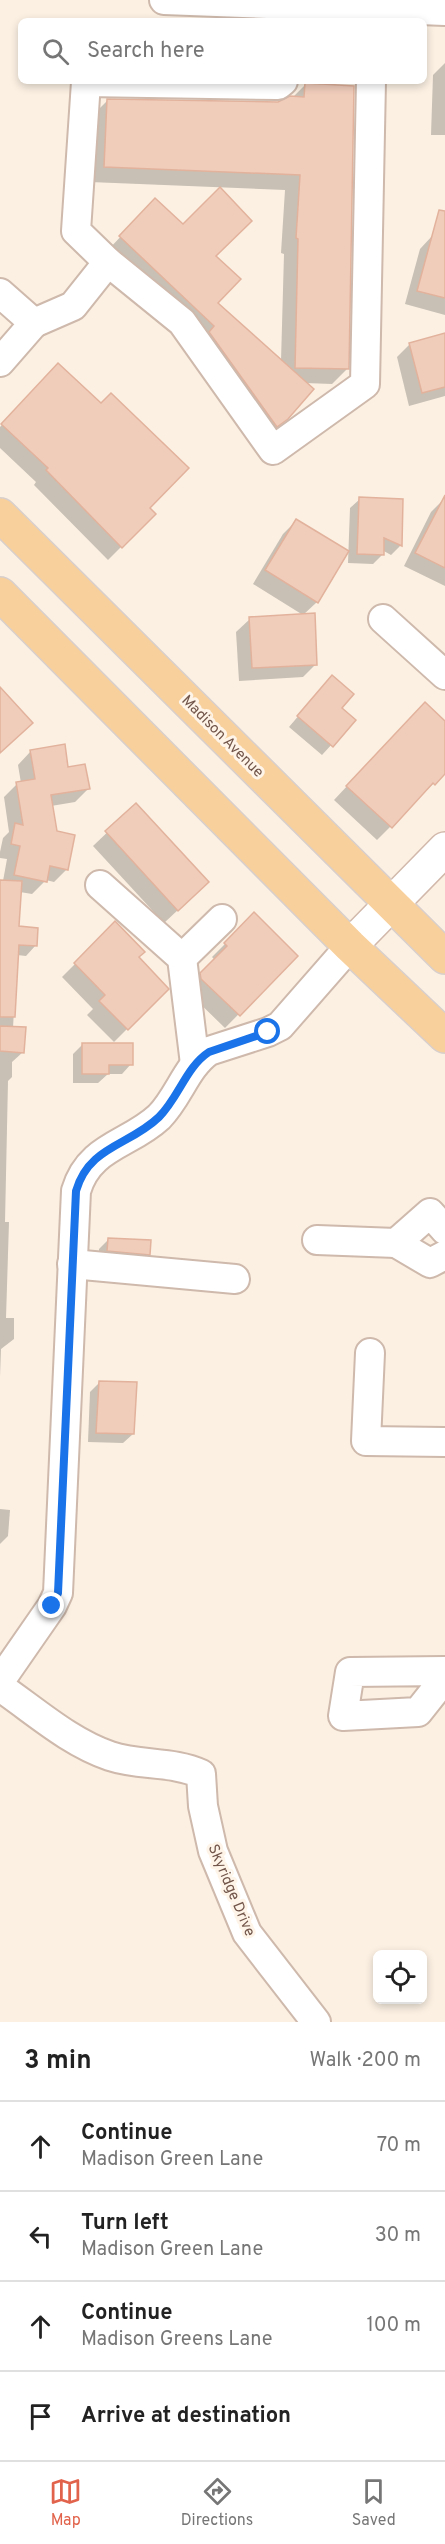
<!DOCTYPE html>
<meta charset="utf-8">
<style>
body{margin:0;font-family:Overpass,sans-serif;background:#f2f2f2;color:#222}
.controls{position:absolute;right:18px;bottom:18px;display:grid;overflow:hidden;border-radius:9px;box-shadow:0 3px 9px #0003}
.controls button{width:54px;height:54px;display:grid;place-items:center;padding:0;border:0;border-bottom:2px solid #e0e0e0;background:#fff;color:#222;font:30px sans-serif}
.stop{position:absolute;width:18px;height:18px;margin:-14px;border:4px solid #1a73e8;border-radius:50%;background:#fff}
.stop.end{background:#1a73e8;border-color:#fff;box-shadow:0 2px 6px #0008}
.list{margin:0;padding:0;list-style:none}
h2{display:flex;justify-content:space-between;align-items:center;height:78px;margin:0;padding:0 24px;font-size:26px}
h2 small{font-size:20px;font-weight:400;color:#767676}
.list li{display:grid;grid-template-columns:39px 1fr auto;gap:18px;align-items:center;box-sizing:border-box;height:90px;padding:0 24px;border-top:2px solid #e0e0e0}
.list b{display:block;font-size:22px;white-space:nowrap}
.list p{margin:0;font-size:20px;white-space:nowrap;color:#767676}
.list em{font-size:20px;font-style:normal;color:#767676}
.icon{flex:none;width:33px;height:33px;fill:none;stroke:currentColor;stroke-width:2;stroke-linecap:round;stroke-linejoin:round}
.map{position:relative;flex:none;width:445px;height:2022px;overflow:hidden}
.search{position:absolute;background:#fff;box-shadow:0 3px 9px #0003;left:18px;right:18px;top:18px;height:66px;display:flex;align-items:center;gap:15px;box-sizing:border-box;padding:0 21px;border-radius:9px;color:#767676;font-size:22px}
.sheet{height:438px;background:#fff}
nav{display:flex;justify-content:space-around;align-items:center;box-sizing:border-box;height:84px;border-top:2px solid #e0e0e0;background:#fff;font-size:16px;color:#767676}
nav a{display:grid;justify-items:center;gap:3px}
nav .on{color:#e2634b}
.map>svg:first-child{display:block}
.shadow{fill:#0003}
.building{fill:#f0ccbb;stroke:#e2b29c;stroke-width:1.5}
.lines{fill:none;stroke-linecap:round;stroke-linejoin:round}
.street-casing{stroke:#ceb9ac;stroke-width:32}
.secondary-casing{stroke:#d1b8aa;stroke-width:36}
.primary-casing{stroke:#d8cfcc;stroke-width:36}
.street{stroke:#fff;stroke-width:28}
.secondary{stroke:#fff;stroke-width:33}
.primary{stroke:#f8d09c;stroke-width:33}
.route{stroke:#1a73e8;stroke-width:8}
.labels{text-anchor:middle;stroke-width:6;stroke-linejoin:round;paint-order:stroke}
.street-label{font-size:15px;fill:#72554a;stroke:#fef4e8}
</style>
<div class="map">
<svg width="445" height="2022" viewBox="0 0 445 2022">
<rect width="100%" height="100%" fill="#fbf0e2"/>
<g class="shadow">
<path d="M 445,63 L 445,135 L 431,135 L 433,75 Z"/>
<path d="M 305,85 L 347,369 L 332,384 L 305,383 L 287,418 L 273,432 L 108,250 L 143,213 L 214,256 L 216,303 L 281,361 L 284,254 L 281,253 L 285,190 L 90,182 L 92,116 L 108,100 L 278,103 L 292,98 Z"/>
<path d="M 433,235 L 445,238 L 445,315 L 405,304 L 420,249 Z"/>
<path d="M 445,335 L 445,396 L 409,406 L 397,357 L 410,344 Z"/>
<path d="M 45,378 L 154,514 L 108,560 L 34,485 L 36,482 L 0,448 L 0,427 Z"/>
<path d="M 360,499 L 402,500 L 400,546 L 391,555 L 382,550 L 382,555 L 373,564 L 348,563 L 350,508 Z"/>
<path d="M 443,500 L 445,501 L 445,586 L 404,566 L 431,512 Z"/>
<path d="M 296,521 L 317,602 L 303,615 L 253,584 L 283,534 Z"/>
<path d="M 250,619 L 316,664 L 303,677 L 239,681 L 236,632 Z"/>
<path d="M 323,687 L 340,708 L 354,720 L 322,755 L 289,727 Z"/>
<path d="M 412,717 L 445,723 L 445,772 L 377,840 L 334,800 Z"/>
<path d="M 31,751 L 67,769 L 88,789 L 75,802 L 51,806 L 55,833 L 67,869 L 54,882 L 46,880 L 32,894 L 20,892 L 18,928 L 36,945 L 26,956 L 17,955 L 13,1028 L 23,1052 L 12,1062 L 12,1077 L 8,1081 L 5,1222 L 9,1222 L 6,1318 L 14,1318 L 14,1339 L 1,1349 L 0,1377 L 0,881 L 3,881 L 7,859 L 0,858 L 0,852 L 3,838 L 9,832 L 4,797 L 17,784 L 21,783 L 18,765 Z"/>
<path d="M 136,805 L 194,895 L 164,923 L 93,846 Z"/>
<path d="M 254,915 L 296,956 L 225,1028 L 188,992 L 188,988 L 215,960 L 212,957 Z"/>
<path d="M 115,924 L 137,957 L 167,989 L 114,1042 L 87,1015 L 93,1009 L 62,977 Z"/>
<path d="M 83,1044 L 131,1064 L 122,1074 L 108,1074 L 98,1083 L 73,1083 L 73,1054 Z"/>
<path d="M 109,1239 L 149,1254 L 139,1263 L 99,1260 L 99,1249 Z"/>
<path d="M 100,1382 L 133,1434 L 123,1443 L 88,1442 L 90,1392 Z"/>
<path d="M 0,1509 L 10,1510 L 8,1536 L 0,1544 Z"/>
</g>
<g class="building">
<path d="M 305,83 L 354,86 L 349,369 L 295,368 L 298,239 L 296,238 L 300,175 L 104,167 L 107,99 L 278,102 L 290,96 L 304,97 Z"/>
<path d="M 220,187 L 252,221 L 216,256 L 241,279 L 218,303 L 314,389 L 288,419 L 277,427 L 209,332 L 214,326 L 119,236 L 155,198 L 183,224 Z"/>
<path d="M 439,210 L 445,211 L 445,298 L 417,291 Z"/>
<path d="M 445,333 L 445,387 L 422,393 L 409,343 Z"/>
<path d="M 58,363 L 101,403 L 111,393 L 189,468 L 150,508 L 156,514 L 122,548 L 46,470 L 48,468 L 1,424 Z"/>
<path d="M 445,495 L 445,568 L 415,553 Z"/>
<path d="M 359,497 L 403,499 L 402,546 L 384,538 L 384,555 L 357,554 Z"/>
<path d="M 296,519 L 349,551 L 318,603 L 265,570 Z"/>
<path d="M 315,613 L 317,665 L 252,668 L 249,617 Z"/>
<path d="M 332,675 L 354,694 L 342,708 L 356,720 L 333,747 L 297,716 Z"/>
<path d="M 0,687 L 33,723 L 0,753 Z"/>
<path d="M 425,702 L 445,721 L 445,774 L 435,785 L 433,783 L 392,828 L 346,786 Z"/>
<path d="M 65,744 L 68,767 L 85,764 L 90,789 L 51,795 L 57,831 L 75,835 L 68,870 L 50,866 L 47,882 L 14,875 L 20,846 L 11,844 L 15,823 L 23,825 L 16,782 L 35,779 L 30,750 Z"/>
<path d="M 136,803 L 209,882 L 178,911 L 105,831 Z"/>
<path d="M 0,880 L 22,881 L 19,926 L 38,928 L 37,946 L 19,945 L 15,1017 L 0,1017 Z"/>
<path d="M 254,912 L 298,956 L 240,1016 L 201,979 L 200,973 L 227,946 L 224,943 Z"/>
<path d="M 115,921 L 145,952 L 139,957 L 169,989 L 128,1030 L 99,1001 L 105,995 L 74,963 Z"/>
<path d="M 0,1026 L 26,1027 L 24,1053 L 0,1051 Z"/>
<path d="M 82,1043 L 133,1043 L 133,1065 L 109,1065 L 109,1074 L 82,1074 Z"/>
<path d="M 108,1238 L 151,1240 L 150,1255 L 107,1251 Z"/>
<path d="M 99,1381 L 137,1382 L 134,1434 L 96,1433 Z"/>
</g>
<g class="lines">
<defs>
<g id="street">
<path d="M 164,0 L 445,11"/>
<path d="M 283,81 L 278,85 L 86,82 L 76,231 L 108,262 L 182,322 L 273,450 L 365,384 L 371,81"/>
<path d="M 0,293 L 34,323 L 0,362"/>
<path d="M 34,323 L 73,306 L 108,262"/>
<path d="M 383,619 L 445,675"/>
<path d="M 100,885 L 182,958 L 195,1064"/>
<path d="M 182,958 L 222,919"/>
<path d="M 445,1230 L 430,1213 L 396,1243 L 430,1263 L 445,1255"/>
<path d="M 317,1240 L 396,1243"/>
<path d="M 72,1264 L 235,1279"/>
<path d="M 370,1353 L 366,1441 L 445,1442"/>
<path d="M 445,1671 L 350,1672 L 343,1716 L 418,1712 L 445,1678"/>
<path d="M 0,1681 L 52,1606 L 58,1593 L 76,1191 C 89,1146 129,1145 159,1117 C 179,1097 186,1067 209,1051 L 268,1032 L 280,1026 L 350,946"/>
<path d="M 0,1687 C 35,1711 69,1742 110,1756 C 140,1766 173,1761 201,1774 L 203,1806 L 213,1851 L 247,1933 L 316,2022"/>
</g>
<path id="secondary" d="M 350,946 L 445,849"/>
<g id="primary">
<path d="M 0,515 L 445,957"/>
<path d="M 0,594 L 350,946 L 445,1036"/>
</g>
</defs>
<use href="#street" class="street-casing"/>
<use href="#secondary" class="secondary-casing"/>
<use href="#primary" class="primary-casing"/>
<use href="#street" class="street"/>
<use href="#secondary" class="secondary"/>
<use href="#primary" class="primary"/>
</g>
<g class="lines">
<path class="route" d="M 52,1606 L 58,1593 L 76,1191 C 89,1146 129,1146 159,1117 C 179,1097 186,1067 209,1052 L 268,1032"/>
</g>
<g class="labels">
<g class="street-label">
<text transform="translate(223 736) rotate(45)" y="5">Madison Avenue</text>
<text transform="translate(232 1890) rotate(67)" y="5">Skyridge Drive</text>
</g>
</g>
</svg>
<div class="controls">
<button><svg class="icon" aria-label="locate" viewBox="0 0 24 24"><circle cx="12" cy="12" r="6"/><path d="M12 2v4M12 18v4M2 12h4M18 12h4"/></svg></button>
</div>
<div class="stop" style="left:268px;top:1032px"></div>
<div class="stop end" style="left:52px;top:1606px"></div>
<div class="search"><svg class="icon" aria-label="search" viewBox="0 0 24 24"><circle cx="10" cy="10" r="6"/><path d="M15 15l6 6"/></svg>Search here</div>
</div>
<section class="sheet">
<h2>3 min<small>Walk · 200 m</small></h2>
<ul class="list">
<li><svg class="icon" aria-label="ahead" viewBox="0 0 24 24"><path d="M12 20V5M6 11l6-6 6 6"/></svg><div><b>Continue</b><p>Madison Green Lane</p></div><em>70 m</em></li>
<li><svg class="icon" aria-label="left" viewBox="0 0 24 24"><path d="M17 20v-9H6M10 6l-5 5 5 5"/></svg><div><b>Turn left</b><p>Madison Green Lane</p></div><em>30 m</em></li>
<li><svg class="icon" aria-label="ahead" viewBox="0 0 24 24"><path d="M12 20V5M6 11l6-6 6 6"/></svg><div><b>Continue</b><p>Madison Greens Lane</p></div><em>100 m</em></li>
<li><svg class="icon" aria-label="arrive" viewBox="0 0 24 24"><path d="M6 21V4h12l-3 4 3 4H6"/></svg><div><b>Arrive at destination</b></div></li>
</ul>
</section>
<nav>
<a class="on"><svg class="icon" aria-label="map" viewBox="0 0 24 24"><path d="M3 6l6-2 6 2 6-2v14l-6 2-6-2-6 2zM9 4v14M15 6v14"/></svg>Map</a>
<a><svg class="icon" aria-label="directions" viewBox="0 0 24 24"><path d="M12 3l9 9-9 9-9-9zM9 14v-3h6M13 9l2 2-2 2"/></svg>Directions</a>
<a><svg class="icon" aria-label="saved" viewBox="0 0 24 24"><path d="M7 4h10v16l-5-4-5 4z"/></svg>Saved</a>
</nav>
